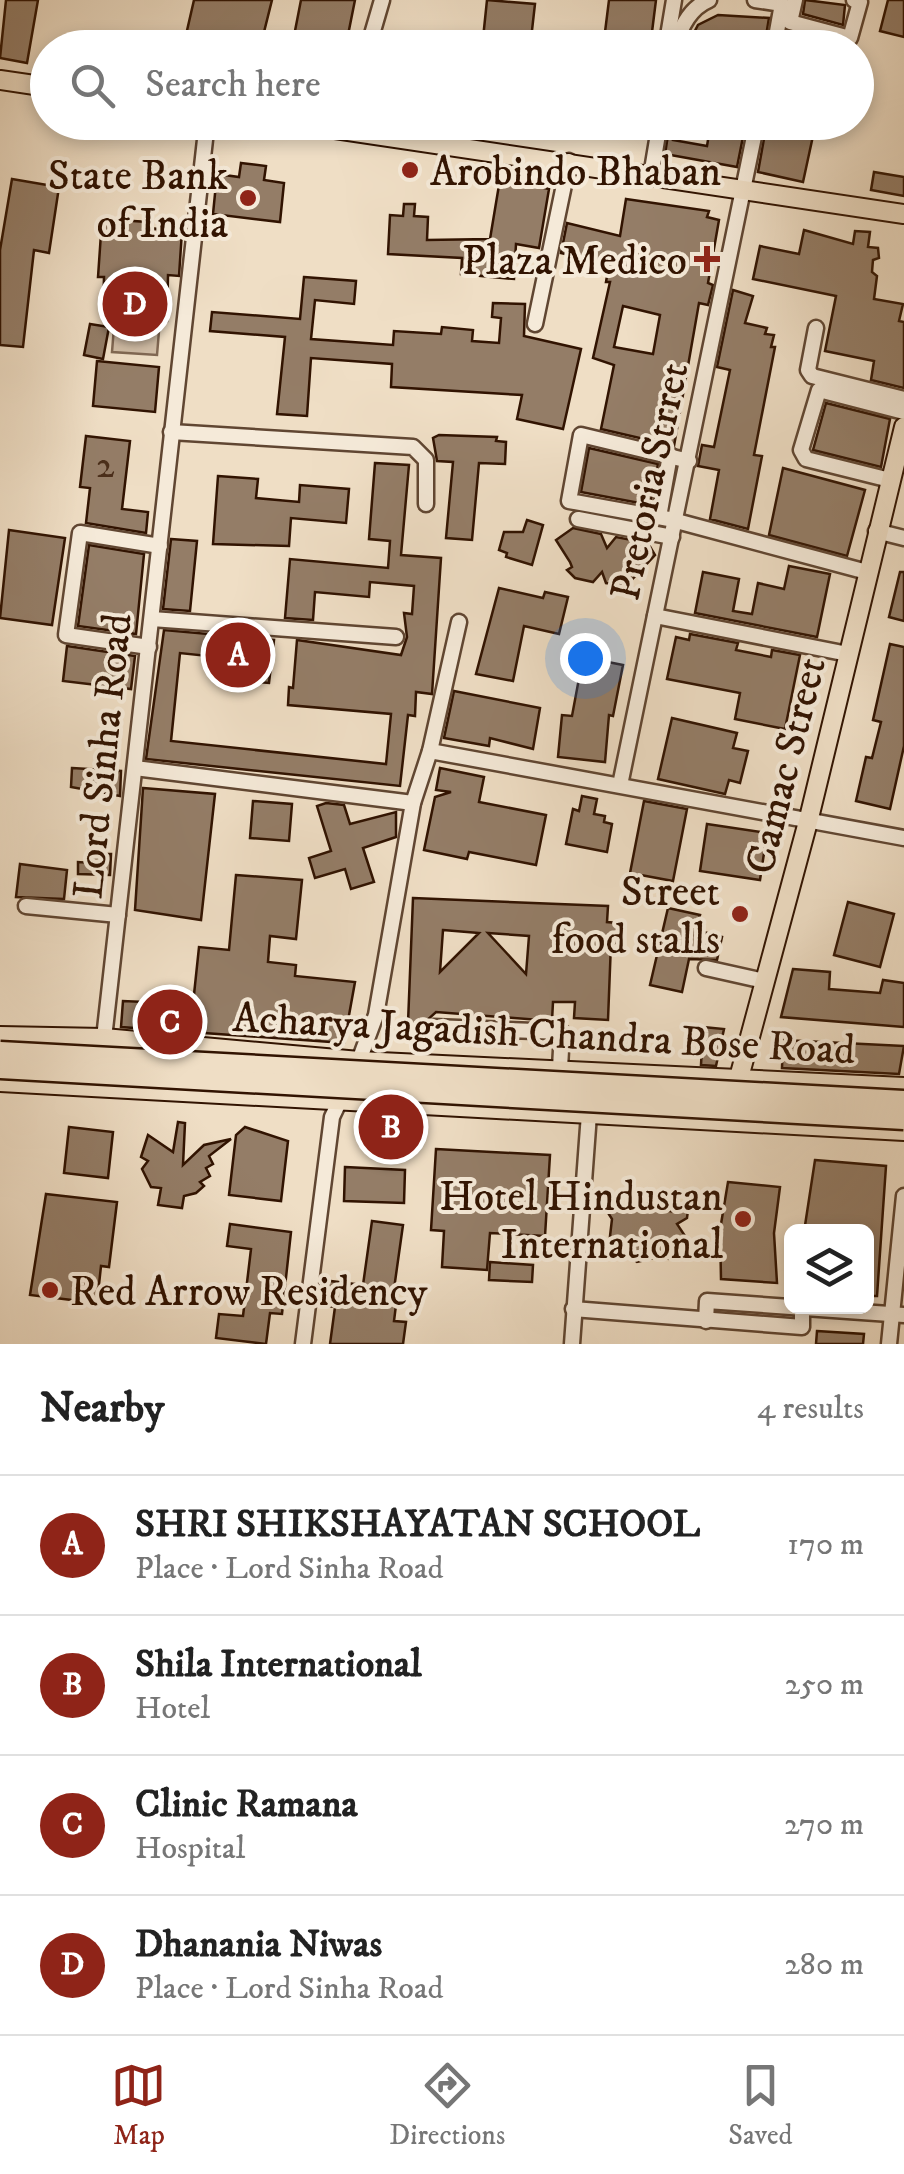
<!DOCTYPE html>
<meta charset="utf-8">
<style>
body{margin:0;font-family:"IM FELL DW Pica",serif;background:#f2f2f2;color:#222}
.controls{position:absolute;right:30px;bottom:30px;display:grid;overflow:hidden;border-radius:15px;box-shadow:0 5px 15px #0003}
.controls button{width:90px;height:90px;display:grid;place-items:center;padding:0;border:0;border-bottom:2px solid #e0e0e0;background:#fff;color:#222;font:50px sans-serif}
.you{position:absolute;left:585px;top:658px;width:35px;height:35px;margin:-25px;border:8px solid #fff;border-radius:50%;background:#1a73e8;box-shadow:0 0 0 15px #1a73e833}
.badge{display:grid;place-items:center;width:65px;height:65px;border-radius:50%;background:#8f2418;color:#fff;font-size:32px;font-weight:700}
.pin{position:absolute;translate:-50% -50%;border:5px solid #fff;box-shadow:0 2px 10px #0006}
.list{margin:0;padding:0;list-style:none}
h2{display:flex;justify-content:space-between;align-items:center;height:130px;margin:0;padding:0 40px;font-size:42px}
h2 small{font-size:32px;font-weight:400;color:#767676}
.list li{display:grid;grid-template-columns:65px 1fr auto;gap:30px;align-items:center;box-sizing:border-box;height:140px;padding:0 40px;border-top:2px solid #e0e0e0}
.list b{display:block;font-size:38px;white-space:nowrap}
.list p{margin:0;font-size:32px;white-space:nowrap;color:#767676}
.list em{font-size:32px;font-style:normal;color:#767676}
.icon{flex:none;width:55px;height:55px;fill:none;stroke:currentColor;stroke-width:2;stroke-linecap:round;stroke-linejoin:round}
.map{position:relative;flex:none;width:904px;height:1344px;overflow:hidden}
.search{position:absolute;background:#fff;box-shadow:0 5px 15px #0003;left:30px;right:30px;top:30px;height:110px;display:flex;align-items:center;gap:25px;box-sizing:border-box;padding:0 35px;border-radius:55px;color:#767676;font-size:38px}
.sheet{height:690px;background:#fff}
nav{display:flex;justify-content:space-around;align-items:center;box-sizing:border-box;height:140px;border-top:2px solid #e0e0e0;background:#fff;font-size:28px;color:#767676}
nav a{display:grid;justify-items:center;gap:5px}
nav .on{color:#8f2418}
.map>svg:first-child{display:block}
.green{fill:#cfbba4;stroke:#806752;stroke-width:2.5}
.building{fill:#947d67;stroke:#311301;stroke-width:2.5;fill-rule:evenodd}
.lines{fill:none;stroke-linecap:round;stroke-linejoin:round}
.minor-casing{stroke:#604632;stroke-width:19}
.major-casing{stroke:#311301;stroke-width:22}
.minor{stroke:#f5ead9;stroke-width:14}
.major{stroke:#efdec5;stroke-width:18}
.highway-bridge-casing{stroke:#311301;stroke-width:25;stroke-linecap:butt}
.highway-bridge{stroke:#efdec5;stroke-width:20}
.poi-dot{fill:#8f2418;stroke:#f5ead9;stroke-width:4}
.labels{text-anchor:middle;stroke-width:8;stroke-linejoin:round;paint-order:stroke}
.number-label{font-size:38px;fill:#4a2e1a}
.poi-label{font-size:42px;fill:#311301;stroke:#f5ead9;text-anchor:end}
.street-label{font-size:42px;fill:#311301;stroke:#f5ead9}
</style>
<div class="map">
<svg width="904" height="1344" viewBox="0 0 904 1344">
<rect width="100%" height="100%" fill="#efdec5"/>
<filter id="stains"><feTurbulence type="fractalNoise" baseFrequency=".002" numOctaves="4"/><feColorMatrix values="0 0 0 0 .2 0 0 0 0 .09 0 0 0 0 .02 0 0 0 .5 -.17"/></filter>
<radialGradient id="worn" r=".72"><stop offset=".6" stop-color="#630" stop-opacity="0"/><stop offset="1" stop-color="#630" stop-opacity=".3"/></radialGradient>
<path class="green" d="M 114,327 L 159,331 L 157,355 L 112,352 Z"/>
<g class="building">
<path d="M 6,0 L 38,0 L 27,63 L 0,58 Z"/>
<path d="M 194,0 L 272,0 L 260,48 L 183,48 Z"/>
<path d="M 301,0 L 355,0 L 346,45 L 294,36 Z"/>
<path d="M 487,0 L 535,4 L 530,48 L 482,48 Z"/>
<path d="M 609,0 L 656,0 L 650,48 L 603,48 Z"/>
<path d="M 805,0 L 845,5 L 843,25 L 803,14 Z"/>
<path d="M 888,0 L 904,0 L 904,37 L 880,31 Z"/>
<path d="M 718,15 L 769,18 L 764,48 L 686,48 L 698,25 Z"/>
<path d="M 670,122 L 676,122 L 673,140 L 707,146 L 711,122 L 746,122 L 737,167 L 665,154 Z"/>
<path d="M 767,122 L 816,122 L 803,182 L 758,172 Z"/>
<path d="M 241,163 L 266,166 L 264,180 L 284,183 L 280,222 L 213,214 L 217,174 L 239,177 Z"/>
<path d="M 874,172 L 904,177 L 904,196 L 871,190 Z"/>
<path d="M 12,179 L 59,187 L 49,253 L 34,250 L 23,347 L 0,345 L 0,250 Z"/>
<path d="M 500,179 L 549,189 L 539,248 L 516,244 L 514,279 L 461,274 L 462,258 L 388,254 L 390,215 L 403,216 L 404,204 L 415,204 L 414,216 L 428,217 L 427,240 L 490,239 Z"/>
<path d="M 626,199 L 709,211 L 707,217 L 719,220 L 708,283 L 713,285 L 708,305 L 699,303 L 674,446 L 601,429 L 614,365 L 593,358 L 610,282 L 606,282 L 609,264 L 561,253 L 567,223 L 620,236 ZM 623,306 L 660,315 L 653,354 L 614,347 Z"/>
<path d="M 102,219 L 148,222 L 148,228 L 182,231 L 179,276 L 168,275 L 167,321 L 103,319 L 104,277 L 98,277 Z"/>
<path d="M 804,230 L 853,244 L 855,231 L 870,232 L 868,247 L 878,248 L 879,258 L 873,260 L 872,272 L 877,276 L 874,299 L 903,304 L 899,321 L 904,322 L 904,388 L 871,380 L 874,361 L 825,351 L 836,296 L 753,279 L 760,246 L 799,254 Z"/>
<path d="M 304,277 L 356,281 L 354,304 L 315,300 L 311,339 L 393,345 L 394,331 L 441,334 L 442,327 L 473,330 L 472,341 L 499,343 L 501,318 L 492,317 L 493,303 L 525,304 L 524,336 L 581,349 L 563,429 L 517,419 L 522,395 L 391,387 L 392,364 L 311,358 L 307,416 L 277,414 L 285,337 L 210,331 L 212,312 L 300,319 Z"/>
<path d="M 733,290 L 753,296 L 745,323 L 767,328 L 765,334 L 774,335 L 771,347 L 775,347 L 754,455 L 762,456 L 748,529 L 710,519 L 719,470 L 698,466 L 702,445 L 714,447 L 730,370 L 717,367 Z"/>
<path d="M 90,324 L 109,327 L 103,359 L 84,355 Z"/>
<path d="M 97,361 L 159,367 L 155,412 L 93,406 Z"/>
<path d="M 826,403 L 890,419 L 881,467 L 813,450 Z"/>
<path d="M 439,435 L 497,437 L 496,441 L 506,442 L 505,464 L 479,463 L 472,540 L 446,538 L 453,462 L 437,461 L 433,438 Z"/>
<path d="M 86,436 L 130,441 L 122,509 L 148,512 L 146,533 L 86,523 L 90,488 L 80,487 Z"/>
<path d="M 589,448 L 658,464 L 650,505 L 581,492 Z"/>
<path d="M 375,463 L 409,465 L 401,555 L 441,558 L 432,694 L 416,692 L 415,716 L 408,715 L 400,786 L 146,759 L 164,630 L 274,640 L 269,683 L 245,681 L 247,660 L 180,653 L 171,741 L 386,764 L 391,714 L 288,705 L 289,687 L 293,688 L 297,640 L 401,655 L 407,637 L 404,613 L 412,614 L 414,586 L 370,582 L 369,597 L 315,592 L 313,620 L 285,618 L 290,559 L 388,568 L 390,541 L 369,539 Z"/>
<path d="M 783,468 L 865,490 L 847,556 L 769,535 Z"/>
<path d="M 218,476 L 258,479 L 256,498 L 299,502 L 300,485 L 349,489 L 346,523 L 291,518 L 289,546 L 213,544 Z"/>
<path d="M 527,520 L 543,525 L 532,565 L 506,557 L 507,553 L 499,550 L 504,532 L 523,532 Z"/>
<path d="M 573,528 L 601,534 L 607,548 L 616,537 L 648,543 L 655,555 L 626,586 L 606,583 L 602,572 L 593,582 L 575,578 L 567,570 L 572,567 L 570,562 L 556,540 Z"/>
<path d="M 9,530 L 65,538 L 52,625 L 0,618 Z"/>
<path d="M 171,539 L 197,541 L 190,611 L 163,609 Z"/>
<path d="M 89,545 L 144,554 L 136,634 L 78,626 Z"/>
<path d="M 789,566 L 830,574 L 817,637 L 695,613 L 703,572 L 739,579 L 733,611 L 752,614 L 758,583 L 784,589 Z"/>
<path d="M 900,572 L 904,572 L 904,621 L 889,617 Z"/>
<path d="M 499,588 L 543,598 L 545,592 L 568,597 L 559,634 L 524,626 L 513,681 L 476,674 Z"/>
<path d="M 690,634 L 738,643 L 736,650 L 771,657 L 772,650 L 800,655 L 785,729 L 735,719 L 740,693 L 667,679 L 676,637 L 689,640 Z"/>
<path d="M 890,644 L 904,647 L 904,746 L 890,809 L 856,801 L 866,757 L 872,758 L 881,722 L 873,720 Z"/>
<path d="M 67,646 L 135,656 L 131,689 L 63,681 Z"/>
<path d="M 583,657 L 623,665 L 613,716 L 609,715 L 605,762 L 558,757 L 562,715 L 572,716 Z"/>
<path d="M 454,691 L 540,708 L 533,749 L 490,738 L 489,746 L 444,738 Z"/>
<path d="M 672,718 L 737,733 L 733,748 L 748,751 L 740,783 L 729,780 L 725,794 L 658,779 Z"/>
<path d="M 72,768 L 121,771 L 120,796 L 71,787 Z"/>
<path d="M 440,768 L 484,777 L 479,802 L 546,815 L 536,865 L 469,852 L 467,859 L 424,850 L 435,797 L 451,792 L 436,790 Z"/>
<path d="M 143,788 L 215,794 L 201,920 L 135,910 Z"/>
<path d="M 582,796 L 597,799 L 594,814 L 605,816 L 604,822 L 612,824 L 607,852 L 566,844 L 573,809 L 579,811 Z"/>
<path d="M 253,801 L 292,804 L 289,841 L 250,838 Z"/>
<path d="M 644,801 L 687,809 L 673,881 L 630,873 Z"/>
<path d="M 326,803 L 344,805 L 350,824 L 396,812 L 396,837 L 363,848 L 374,882 L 351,889 L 345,869 L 315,878 L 309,858 L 331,851 L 317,806 Z"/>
<path d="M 707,824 L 767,833 L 760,880 L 700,871 Z"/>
<path d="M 93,854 L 111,854 L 110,875 L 78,874 L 78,862 L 92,863 Z"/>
<path d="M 20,864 L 67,870 L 64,899 L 16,897 Z"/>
<path d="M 236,875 L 302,880 L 296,939 L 270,936 L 268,962 L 296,965 L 295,976 L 355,982 L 344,1043 L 121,1027 L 123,1001 L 193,1004 L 199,947 L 229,950 Z"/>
<path d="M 413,898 L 608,906 L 607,922 L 618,923 L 617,943 L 611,943 L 608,1020 L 574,1018 L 575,1002 L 553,1002 L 552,1021 L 436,1012 L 423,1024 L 408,1023 ZM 443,930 L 479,933 L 440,972 ZM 488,933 L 529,936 L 526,974 Z"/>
<path d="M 848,902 L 894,914 L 880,967 L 834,955 Z"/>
<path d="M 668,908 L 700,915 L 696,930 L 722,937 L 717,960 L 689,959 L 682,992 L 650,985 Z"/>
<path d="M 793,969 L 830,972 L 829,989 L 880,993 L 883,980 L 904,983 L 904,1027 L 781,1017 Z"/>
<path d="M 703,1027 L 724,1029 L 716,1066 L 701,1065 Z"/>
<path d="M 783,1040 L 904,1046 L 899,1074 L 782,1068 Z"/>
<path d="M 362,1114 L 421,1117 L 418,1148 L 360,1144 Z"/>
<path d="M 178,1122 L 185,1123 L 183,1165 L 204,1145 L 231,1139 L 209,1156 L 213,1164 L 206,1168 L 210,1176 L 200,1182 L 204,1186 L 196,1193 L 184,1196 L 182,1208 L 158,1205 L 161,1188 L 151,1187 L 142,1169 L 148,1161 L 141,1157 L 148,1135 L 173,1152 Z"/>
<path d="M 69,1127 L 113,1132 L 108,1178 L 64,1173 Z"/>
<path d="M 245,1127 L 288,1141 L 281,1201 L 229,1195 L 236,1135 Z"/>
<path d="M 436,1149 L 550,1155 L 545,1236 L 490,1233 L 487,1270 L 442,1267 L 444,1231 L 431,1230 Z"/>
<path d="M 815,1160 L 886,1166 L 877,1296 L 866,1296 L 866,1232 L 804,1232 Z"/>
<path d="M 345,1167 L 405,1170 L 404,1203 L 344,1201 Z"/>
<path d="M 728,1182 L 780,1187 L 774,1233 L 777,1283 L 721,1279 L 720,1230 Z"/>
<path d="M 46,1194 L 117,1202 L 109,1267 L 101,1266 L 97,1303 L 30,1295 Z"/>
<path d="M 634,1200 L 661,1201 L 661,1210 L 676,1212 L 682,1205 L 688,1210 L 687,1218 L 677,1224 L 687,1239 L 682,1247 L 690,1253 L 688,1260 L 654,1258 L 637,1262 L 629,1256 L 599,1255 L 602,1244 L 609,1245 L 612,1219 L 605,1208 L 610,1204 L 634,1210 Z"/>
<path d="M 372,1221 L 403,1225 L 394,1289 L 398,1289 L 394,1321 L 406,1322 L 403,1344 L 330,1344 L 335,1307 L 319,1305 L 322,1280 L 363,1285 Z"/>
<path d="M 230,1224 L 291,1232 L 282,1314 L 270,1313 L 266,1344 L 216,1338 L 219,1314 L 243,1316 L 251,1249 L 227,1246 Z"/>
<path d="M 490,1262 L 533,1265 L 532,1282 L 489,1280 Z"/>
<path d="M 817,1331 L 864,1334 L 863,1344 L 816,1344 Z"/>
</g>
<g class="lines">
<defs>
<g id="minor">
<path d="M 755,0 L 782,4 L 774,48"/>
<path d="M 795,0 L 790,22 L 850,38 L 860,2 L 854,0"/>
<path d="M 368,48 L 382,0"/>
<path d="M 666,48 L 674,0"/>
<path d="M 675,48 C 680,28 690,8 709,0"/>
<path d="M 651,176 L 660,122"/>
<path d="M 535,324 L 569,161"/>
<path d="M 816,328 L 808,370 L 812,376 L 904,399"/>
<path d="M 171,432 L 413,447 L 426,460 L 426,504"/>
<path d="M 689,461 L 581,435 L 569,501 L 669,519 L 867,572"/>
<path d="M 890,480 L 806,459 L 801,450 L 819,390 L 904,412"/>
<path d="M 659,517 L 670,455"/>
<path d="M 578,519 L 672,537"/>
<path d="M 876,531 L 904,538"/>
<path d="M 655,616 L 848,654"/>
<path d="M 152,619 L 396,637"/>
<path d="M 149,647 L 66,635 L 80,533 L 160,546"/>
<path d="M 430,751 L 904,838"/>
<path d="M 135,768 L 413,803"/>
<path d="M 620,785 L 757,122"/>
<path d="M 26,906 L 118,915"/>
<path d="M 706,968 L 764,981"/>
<path d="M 433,1027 L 562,1032 L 560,1068"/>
<path d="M 103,1047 L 207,122"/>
<path d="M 357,1066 L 376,1015 L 413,803 L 430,751 L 459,622"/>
<path d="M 573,1309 L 802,1327 L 802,1308"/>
<path d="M 706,1321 L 707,1301 L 904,1315"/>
<path d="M 303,1344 L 332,1117 L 343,1094"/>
<path d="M 572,1344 L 589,1114"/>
<path d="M 889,1344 L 904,1196"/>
</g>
<g id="major">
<path d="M 0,80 L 48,87"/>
<path d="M 288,122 L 904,214"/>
<path d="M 0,1036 L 104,1038 L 359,1061 L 904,1087"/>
<path d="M 0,1082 L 904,1131"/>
<path d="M 737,1085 L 809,818 L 904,427"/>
</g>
</defs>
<use href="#minor" class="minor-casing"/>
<use href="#major" class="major-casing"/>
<use href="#minor" class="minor"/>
<use href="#major" class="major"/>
<defs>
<g id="highway-bridge">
<path d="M 0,1052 L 904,1101"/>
<path d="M 0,1068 L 904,1119"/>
</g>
</defs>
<use href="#highway-bridge" class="highway-bridge-casing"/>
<use href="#highway-bridge" class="highway-bridge"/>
</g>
<g class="poi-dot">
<circle cx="410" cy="170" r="10"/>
<circle cx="248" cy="198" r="10"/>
<path d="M702 244h10v10h10v10h-10v10h-10v-10h-10v-10h10z"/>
<circle cx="740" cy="914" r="10"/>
<circle cx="743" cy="1219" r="10"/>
<circle cx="50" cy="1290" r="10"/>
</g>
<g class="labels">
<g class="number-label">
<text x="105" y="477">2</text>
</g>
<g class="poi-label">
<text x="430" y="185" text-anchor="start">Arobindo Bhaban</text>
<text x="228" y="189">State Bank<tspan x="228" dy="48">of India</tspan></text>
<text x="687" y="274">Plaza Medico</text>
<text x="720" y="905">Street<tspan x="720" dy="48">food stalls</tspan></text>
<text x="723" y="1210">Hotel Hindustan<tspan x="723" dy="48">International</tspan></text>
<text x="70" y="1305" text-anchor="start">Red Arrow Residency</text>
</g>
<g class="street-label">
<text transform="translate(648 481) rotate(-78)" y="15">Pretoria Strret</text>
<text transform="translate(101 756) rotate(-84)" y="15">Lord Sinha Road</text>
<text transform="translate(784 765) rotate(-76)" y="15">Camac Street</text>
<text transform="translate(544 1032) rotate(3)" y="15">Acharya Jagadish Chandra Bose Road</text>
</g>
</g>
<rect width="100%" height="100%" filter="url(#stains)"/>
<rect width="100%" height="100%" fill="url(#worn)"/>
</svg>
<div class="controls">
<button><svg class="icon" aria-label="layers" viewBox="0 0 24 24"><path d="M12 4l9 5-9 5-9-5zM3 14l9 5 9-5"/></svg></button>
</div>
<div class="you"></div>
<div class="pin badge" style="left:238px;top:655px">A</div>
<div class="pin badge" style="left:391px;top:1127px">B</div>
<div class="pin badge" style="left:170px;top:1022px">C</div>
<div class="pin badge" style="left:135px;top:304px">D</div>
<div class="search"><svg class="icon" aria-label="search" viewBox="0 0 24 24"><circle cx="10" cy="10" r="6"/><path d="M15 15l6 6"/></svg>Search here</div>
</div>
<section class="sheet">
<h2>Nearby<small>4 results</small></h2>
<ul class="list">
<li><span class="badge">A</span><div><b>SHRI SHIKSHAYATAN SCHOOL</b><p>Place · Lord Sinha Road</p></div><em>170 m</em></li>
<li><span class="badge">B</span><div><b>Shila International</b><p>Hotel</p></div><em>250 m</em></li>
<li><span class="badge">C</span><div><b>Clinic Ramana</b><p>Hospital</p></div><em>270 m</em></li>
<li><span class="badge">D</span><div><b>Dhanania Niwas</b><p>Place · Lord Sinha Road</p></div><em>280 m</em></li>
</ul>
</section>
<nav>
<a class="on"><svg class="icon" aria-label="map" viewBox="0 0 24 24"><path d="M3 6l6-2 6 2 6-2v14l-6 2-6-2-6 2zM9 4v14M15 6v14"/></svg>Map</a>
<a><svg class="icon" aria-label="directions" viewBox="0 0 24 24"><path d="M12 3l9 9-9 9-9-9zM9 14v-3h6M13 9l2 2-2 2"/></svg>Directions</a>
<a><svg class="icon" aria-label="saved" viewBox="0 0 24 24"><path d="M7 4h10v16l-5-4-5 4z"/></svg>Saved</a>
</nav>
